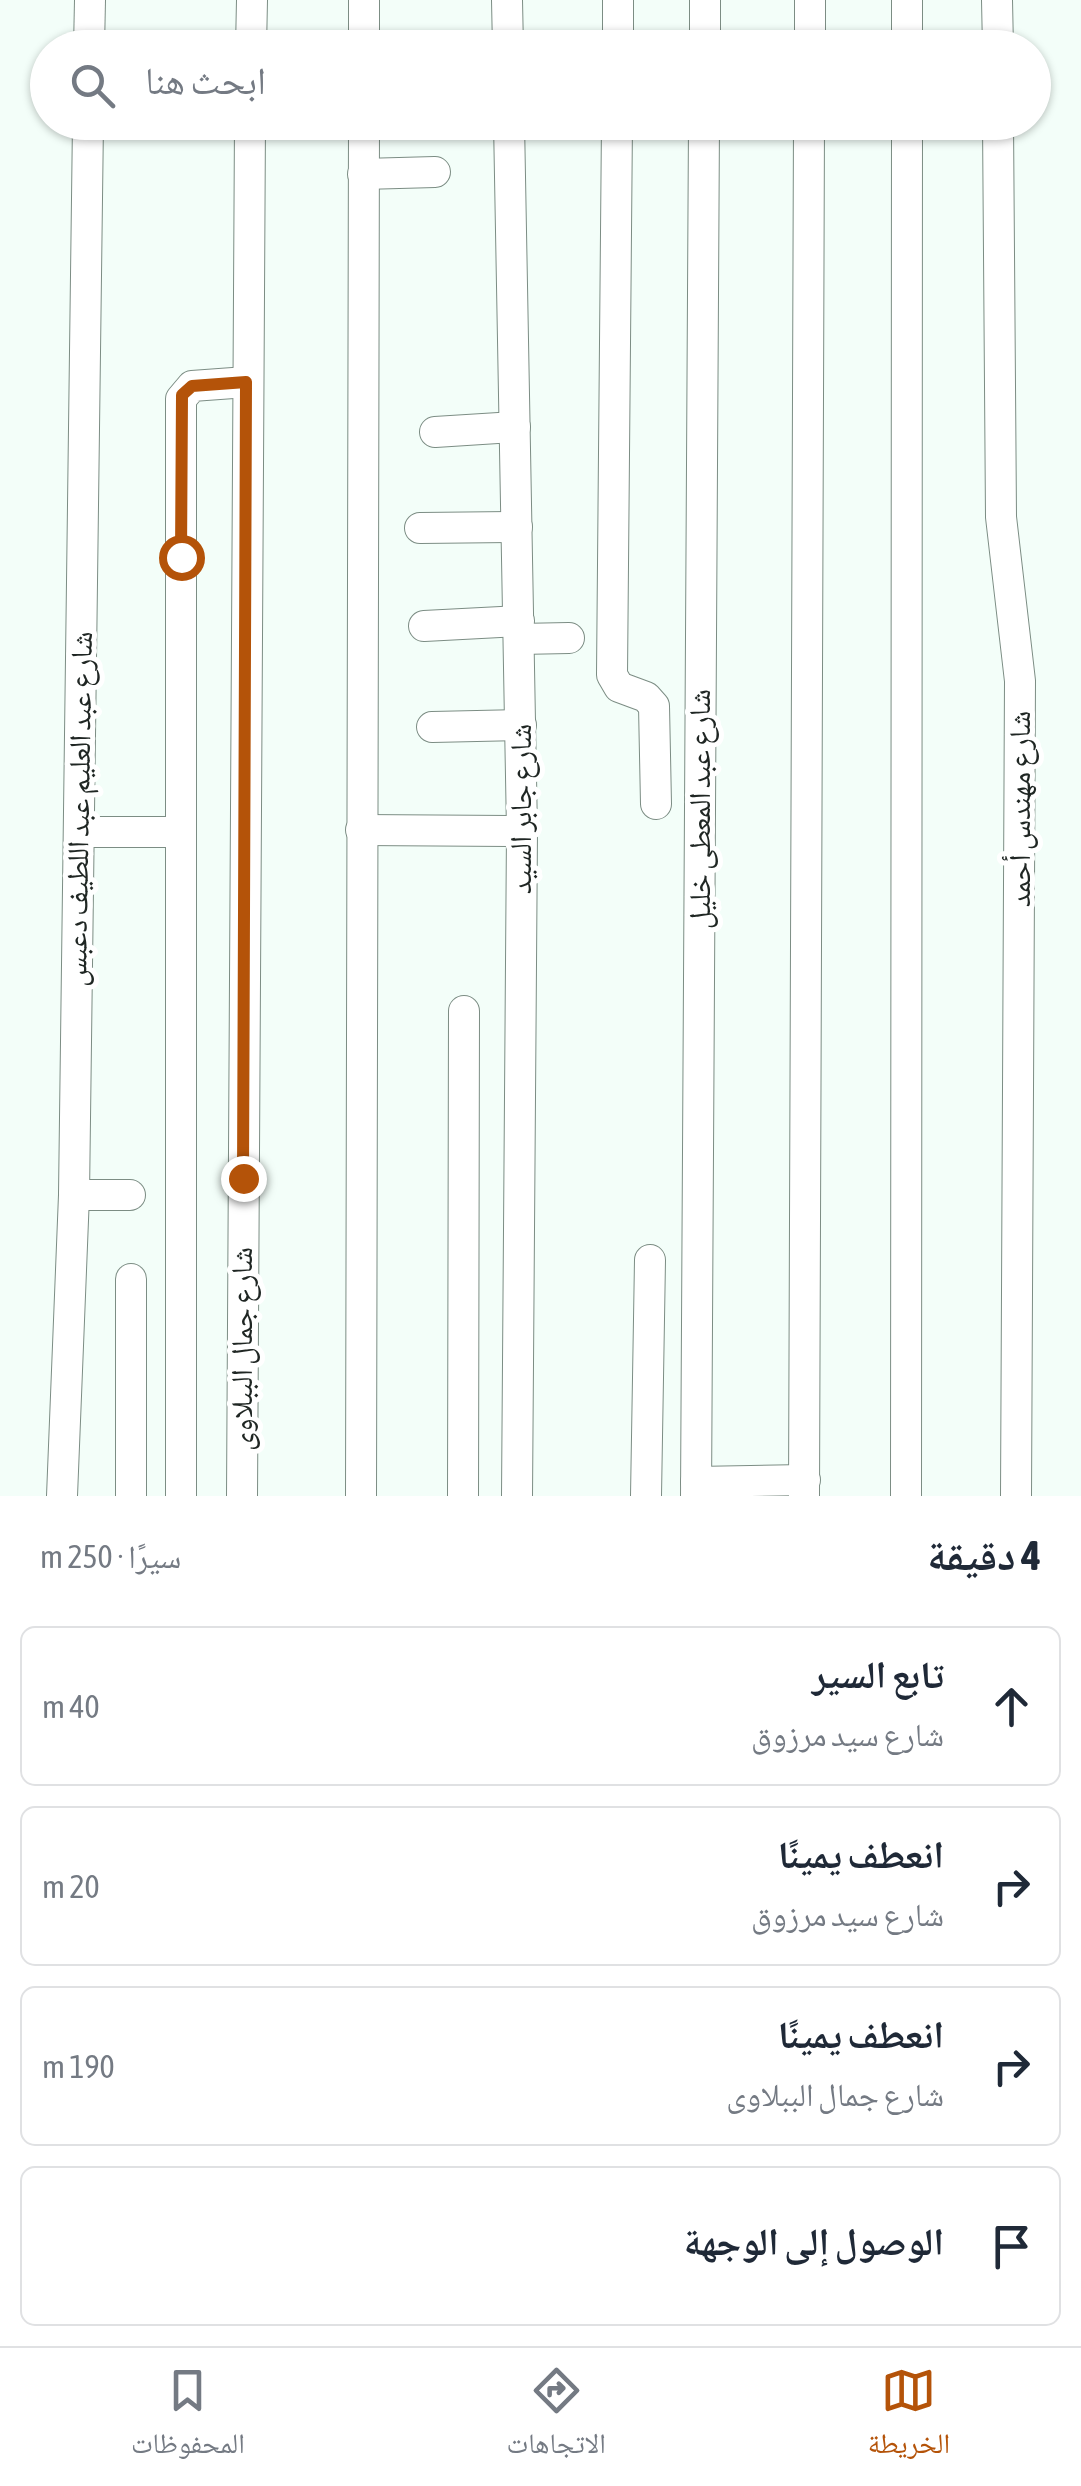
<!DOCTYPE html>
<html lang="ar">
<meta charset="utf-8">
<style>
body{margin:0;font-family:"Asap Condensed","Noto Naskh Arabic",sans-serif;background:#f2f2f3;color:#1f2937;direction:rtl}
.stop{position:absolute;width:30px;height:30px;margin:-22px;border:8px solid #b45309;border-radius:50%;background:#fff}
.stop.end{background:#b45309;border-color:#fff;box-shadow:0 2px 10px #0008}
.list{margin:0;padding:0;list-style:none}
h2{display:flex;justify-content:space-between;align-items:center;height:130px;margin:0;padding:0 40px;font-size:42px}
h2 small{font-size:32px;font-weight:400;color:#747a83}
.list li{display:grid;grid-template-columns:65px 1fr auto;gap:30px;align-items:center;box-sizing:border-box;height:160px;margin:0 20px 20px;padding:0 20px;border:2px solid #e0e1e3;border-radius:15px}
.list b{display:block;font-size:38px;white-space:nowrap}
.list p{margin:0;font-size:32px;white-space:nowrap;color:#747a83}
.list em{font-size:32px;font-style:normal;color:#747a83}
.icon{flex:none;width:55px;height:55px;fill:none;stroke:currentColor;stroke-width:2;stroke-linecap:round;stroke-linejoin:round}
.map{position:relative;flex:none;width:1081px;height:1496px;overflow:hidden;direction:ltr}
.search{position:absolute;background:#fff;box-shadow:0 2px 8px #0004;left:30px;right:30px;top:30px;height:110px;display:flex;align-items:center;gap:25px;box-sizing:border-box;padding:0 35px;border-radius:55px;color:#747a83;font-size:38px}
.sheet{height:850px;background:#fff}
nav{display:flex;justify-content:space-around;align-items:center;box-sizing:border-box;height:140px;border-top:2px solid #e0e1e3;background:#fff;font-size:28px;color:#747a83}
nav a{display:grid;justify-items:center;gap:5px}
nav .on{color:#b45309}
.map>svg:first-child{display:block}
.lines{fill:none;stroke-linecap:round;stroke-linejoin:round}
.minor-casing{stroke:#7c8d84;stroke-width:32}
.minor{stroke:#fff;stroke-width:30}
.route{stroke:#b45309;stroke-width:12}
.labels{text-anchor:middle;stroke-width:10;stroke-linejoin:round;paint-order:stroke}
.street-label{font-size:30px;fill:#1f2623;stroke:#fff}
</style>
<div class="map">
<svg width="1081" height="1496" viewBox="0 0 1081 1496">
<rect width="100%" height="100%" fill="#f3fef9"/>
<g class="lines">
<defs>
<g id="minor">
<path d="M 507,0 L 508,48"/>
<path d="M 997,0 L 998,48"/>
<path d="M 89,48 L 90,0"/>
<path d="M 251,48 L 252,0"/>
<path d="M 364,48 L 364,0"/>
<path d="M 618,48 L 618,0"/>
<path d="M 705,48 L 705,0"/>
<path d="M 810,48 L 810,0"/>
<path d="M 907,48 L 907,0"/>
<path d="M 509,122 L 522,831 L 517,1496"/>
<path d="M 617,122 L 612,675 L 619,687 L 646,697 L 654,706 L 656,804"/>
<path d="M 998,122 L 1001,517 L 1020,681 L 1016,1496"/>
<path d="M 363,174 L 435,172"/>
<path d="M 435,432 L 515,427"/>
<path d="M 420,528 L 517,527"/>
<path d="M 424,626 L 519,621"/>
<path d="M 519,639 L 569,638"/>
<path d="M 432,727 L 521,725"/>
<path d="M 361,830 L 522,831"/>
<path d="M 79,832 L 180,832"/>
<path d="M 74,1195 L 130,1195"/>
<path d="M 131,1279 L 131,1496"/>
<path d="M 696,1482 L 805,1480"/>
<path d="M 62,1496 L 74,1195 L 88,122"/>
<path d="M 181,1496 L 181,399 L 192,386 L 247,382"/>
<path d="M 242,1496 L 250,122"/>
<path d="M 361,1496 L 364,122"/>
<path d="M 463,1496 L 464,1011"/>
<path d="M 646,1496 L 650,1260"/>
<path d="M 696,1496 L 704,122"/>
<path d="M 804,1496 L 809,122"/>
<path d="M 906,1496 L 907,122"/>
</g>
</defs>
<use href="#minor" class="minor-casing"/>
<use href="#minor" class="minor"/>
</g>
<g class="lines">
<path class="route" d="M 181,557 L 182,395 L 192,386 L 246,382 L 243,1178"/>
</g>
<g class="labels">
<g class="street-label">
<text transform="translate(79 809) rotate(-89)" y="10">شارع عبد العليم عبد اللطيف دعبس</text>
<text transform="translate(521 809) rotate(-90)" y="10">شارع جابر السيد</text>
<text transform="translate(700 809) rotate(-90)" y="10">شارع عبد المعطى خليل</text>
<text transform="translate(1020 809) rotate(-90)" y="10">شارع مهندس أحمد</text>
<text transform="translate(242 1349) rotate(-90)" y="10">شارع جمال الببلاوى</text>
</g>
</g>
</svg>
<div class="stop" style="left:181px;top:557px"></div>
<div class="stop end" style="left:243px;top:1178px"></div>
<div class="search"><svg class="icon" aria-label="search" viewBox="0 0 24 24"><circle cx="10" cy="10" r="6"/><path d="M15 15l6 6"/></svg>ابحث هنا</div>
</div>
<section class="sheet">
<h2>4 دقيقة<small>سيرًا · 250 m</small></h2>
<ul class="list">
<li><svg class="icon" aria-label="ahead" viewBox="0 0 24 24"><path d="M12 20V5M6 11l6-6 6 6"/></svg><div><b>تابع السير</b><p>شارع سيد مرزوق</p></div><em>40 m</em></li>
<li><svg class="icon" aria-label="right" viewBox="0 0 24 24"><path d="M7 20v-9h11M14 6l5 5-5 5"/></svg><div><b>انعطف يمينًا</b><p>شارع سيد مرزوق</p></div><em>20 m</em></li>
<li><svg class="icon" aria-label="right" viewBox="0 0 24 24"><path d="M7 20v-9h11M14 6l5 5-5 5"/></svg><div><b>انعطف يمينًا</b><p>شارع جمال الببلاوى</p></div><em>190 m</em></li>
<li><svg class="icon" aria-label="arrive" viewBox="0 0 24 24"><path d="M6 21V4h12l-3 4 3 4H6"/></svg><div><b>الوصول إلى الوجهة</b></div></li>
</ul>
</section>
<nav>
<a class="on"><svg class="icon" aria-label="map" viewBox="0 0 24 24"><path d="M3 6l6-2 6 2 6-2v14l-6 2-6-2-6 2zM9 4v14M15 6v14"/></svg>الخريطة</a>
<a><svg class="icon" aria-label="directions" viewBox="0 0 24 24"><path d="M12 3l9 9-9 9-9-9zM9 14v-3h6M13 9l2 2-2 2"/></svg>الاتجاهات</a>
<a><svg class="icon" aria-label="saved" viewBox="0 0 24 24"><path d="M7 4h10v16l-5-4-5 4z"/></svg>المحفوظات</a>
</nav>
